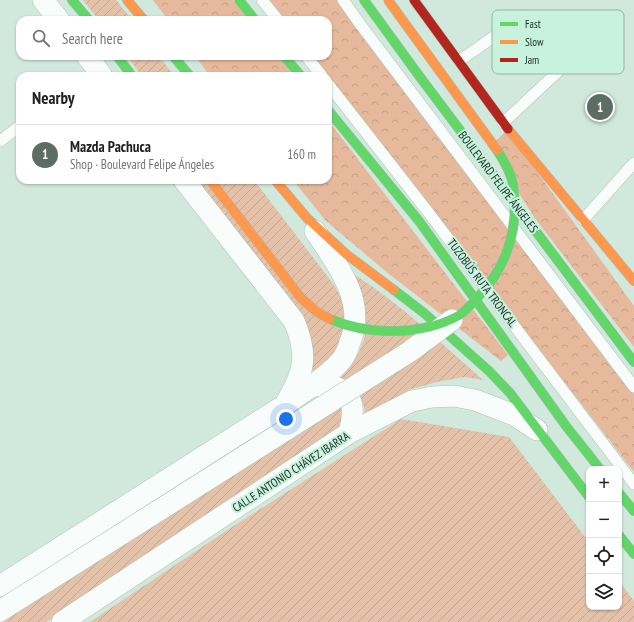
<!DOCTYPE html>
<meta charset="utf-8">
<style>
body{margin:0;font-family:"PT Sans Narrow",sans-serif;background:#f6f6f6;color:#202124}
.controls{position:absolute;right:12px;bottom:12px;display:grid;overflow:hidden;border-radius:8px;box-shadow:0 1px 3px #0004}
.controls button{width:36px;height:36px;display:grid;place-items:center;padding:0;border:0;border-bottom:1px solid #e0e0e0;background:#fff;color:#202124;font:20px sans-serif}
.you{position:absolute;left:286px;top:419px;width:14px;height:14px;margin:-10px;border:3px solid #fff;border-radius:50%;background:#1a73e8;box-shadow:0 0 0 6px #1a73e833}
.badge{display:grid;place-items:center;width:26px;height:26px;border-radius:50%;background:#5b6d64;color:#fff;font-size:13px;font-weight:700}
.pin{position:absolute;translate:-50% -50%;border:2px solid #fff;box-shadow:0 1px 4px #0006}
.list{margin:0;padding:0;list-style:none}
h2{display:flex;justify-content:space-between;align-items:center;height:52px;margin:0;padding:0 16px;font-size:17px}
h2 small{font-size:13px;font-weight:400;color:#757577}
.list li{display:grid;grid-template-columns:26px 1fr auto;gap:12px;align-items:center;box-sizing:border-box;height:60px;padding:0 16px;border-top:1px solid #e0e0e0}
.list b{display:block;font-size:15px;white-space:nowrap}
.list p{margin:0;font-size:13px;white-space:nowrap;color:#757577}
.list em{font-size:13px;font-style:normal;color:#757577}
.icon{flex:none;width:22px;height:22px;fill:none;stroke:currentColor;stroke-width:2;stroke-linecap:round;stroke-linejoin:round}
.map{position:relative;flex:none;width:634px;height:622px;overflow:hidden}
.search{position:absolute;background:#fff;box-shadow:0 1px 3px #0004;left:16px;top:16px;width:316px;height:44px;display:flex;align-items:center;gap:10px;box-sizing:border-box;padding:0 14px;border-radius:12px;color:#757577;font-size:15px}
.panel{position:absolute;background:#fff;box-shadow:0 1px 3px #0004;left:16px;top:72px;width:316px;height:112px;border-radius:12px}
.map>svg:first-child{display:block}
.forest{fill:url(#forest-crowns)}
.garden{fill:url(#garden-furrows)}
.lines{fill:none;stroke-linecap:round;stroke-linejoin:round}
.lane-casing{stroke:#afc2b9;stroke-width:12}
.street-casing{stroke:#afc2b9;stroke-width:22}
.fast-casing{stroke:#a5b8b5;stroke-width:10}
.slow-casing{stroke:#a5b8b5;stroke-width:10}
.jam-casing{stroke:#a5b8b5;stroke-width:10}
.lane{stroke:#f8fcfa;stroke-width:11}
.street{stroke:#f8fcfa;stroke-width:21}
.fast{stroke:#63d668;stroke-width:9}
.slow{stroke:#ff974d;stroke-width:9}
.jam{stroke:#b3261e;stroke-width:9}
.street-bridge-casing{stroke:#afc2b9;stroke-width:22;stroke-linecap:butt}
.fast-bridge-casing{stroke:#a5b8b5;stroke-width:10;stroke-linecap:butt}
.slow-bridge-casing{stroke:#a5b8b5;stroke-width:10;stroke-linecap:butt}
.street-bridge{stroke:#f8fcfa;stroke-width:21}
.fast-bridge{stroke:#63d668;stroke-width:9}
.slow-bridge{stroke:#ff974d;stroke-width:9}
.labels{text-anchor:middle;stroke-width:4;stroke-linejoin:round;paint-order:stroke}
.street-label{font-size:12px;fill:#1b2b23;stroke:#c7f2dd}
.key{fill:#c7f2dd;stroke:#93b6a5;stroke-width:1}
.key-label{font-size:11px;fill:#1b2b23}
</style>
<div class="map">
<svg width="634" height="622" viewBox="0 0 634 622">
<defs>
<pattern id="forest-crowns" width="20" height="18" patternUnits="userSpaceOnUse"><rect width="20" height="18" fill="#e6b99c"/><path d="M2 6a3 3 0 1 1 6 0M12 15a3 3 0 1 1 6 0" fill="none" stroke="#c59f86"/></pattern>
<pattern id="garden-furrows" width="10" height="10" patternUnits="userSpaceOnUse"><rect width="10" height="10" fill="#e4c1a9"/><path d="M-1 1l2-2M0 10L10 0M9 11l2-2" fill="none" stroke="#c3a691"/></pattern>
</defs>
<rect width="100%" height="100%" fill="#d1e8dd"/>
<g class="forest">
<path d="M 153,0 L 233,0 L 249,20 L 168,20 Z"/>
<path d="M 269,0 L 342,0 L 634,394 L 634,472 L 312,56 L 328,56 L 328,20 L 284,20 Z"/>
<path d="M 195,56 L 278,56 L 294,76 L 210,76 Z"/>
<path d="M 328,120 L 508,355 L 501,361 L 384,270 L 325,220 L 293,180 L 328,180 Z"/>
<path d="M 507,130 L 634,306 L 634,347 L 534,217 L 490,147 Z"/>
</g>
<g class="garden">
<path d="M 83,0 L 116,0 L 132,20 L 99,20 Z"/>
<path d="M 127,56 L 159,56 L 174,76 L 142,76 Z"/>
<path d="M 199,180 L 254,180 L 334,285 L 342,300 L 345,317 L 344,334 L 336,350 L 325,365 L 313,371 L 310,370 C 313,349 312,340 304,321 L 198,182 Z"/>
<path d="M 352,273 C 400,303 441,343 483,380 L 465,377 L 441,381 L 411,389 L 365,415 C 365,398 354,387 340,379 C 341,375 353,362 356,357 C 375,327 363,303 352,273 Z"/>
<path d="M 339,404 L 343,409 L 345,421 L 334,436 L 46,622 L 2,622 L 279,447 Z"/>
<path d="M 401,419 L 509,437 L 589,542 L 589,607 L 619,607 L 619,581 L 634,601 L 634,622 L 90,622 L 226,531 Z"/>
</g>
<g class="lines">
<defs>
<g id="lane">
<path d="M 262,0 L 278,20"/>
<path d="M 343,0 L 360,24 L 634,387"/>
<path d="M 306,56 L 322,76"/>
<path d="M 459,61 L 525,15 L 564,66 L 503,123"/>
<path d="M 328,84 L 428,212 L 634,484"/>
<path d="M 0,141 L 20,126"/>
<path d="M 583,220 L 634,163"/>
</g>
<g id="street">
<path d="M 43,0 L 59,20"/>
<path d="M 87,56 L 102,76"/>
<path d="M 184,180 L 294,321 C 308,354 305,371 287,401"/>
<path d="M 312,386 C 318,386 325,385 331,386 C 357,391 354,414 349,433"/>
<path d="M 0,586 L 283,406 C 301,394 324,379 339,363 C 344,358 348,349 350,342 C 367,301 336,263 315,231"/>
<path d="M 62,622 L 349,433 L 412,401 L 432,397 L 454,396 L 475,400 L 514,415 L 537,430"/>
</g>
<g id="fast">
<path d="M 72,0 L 89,20"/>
<path d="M 239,0 L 255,20"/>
<path d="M 364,0 L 420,77 L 634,362"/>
<path d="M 117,56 L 132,76"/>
<path d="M 173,56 L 190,76"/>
<path d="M 284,56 L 301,76"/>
<path d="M 328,110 L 419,221 L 566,426 L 600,469"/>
<path d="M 394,290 L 424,313 L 489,371 L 510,393 L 589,497"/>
<path d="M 619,493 L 634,511"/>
<path d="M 619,535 L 634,554"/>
</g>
<g id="slow">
<path d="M 127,0 L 144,20"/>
<path d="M 508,129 L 634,281"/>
<path d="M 275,180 L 307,218 L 346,254 L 394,290"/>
</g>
<path id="jam" d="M 414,0 L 508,129"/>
</defs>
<use href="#lane" class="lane-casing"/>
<use href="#street" class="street-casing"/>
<use href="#fast" class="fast-casing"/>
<use href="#slow" class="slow-casing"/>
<use href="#jam" class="jam-casing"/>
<use href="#lane" class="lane"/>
<use href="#street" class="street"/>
<use href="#fast" class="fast"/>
<use href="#slow" class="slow"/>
<use href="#jam" class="jam"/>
<defs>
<path id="street-bridge" d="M 0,611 L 409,352 L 452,320"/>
<path id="fast-bridge" d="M 330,319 C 367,335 419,336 456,317 C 465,313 471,304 478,297 C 503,271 515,239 515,204 C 514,195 514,185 511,177 C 508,167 502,158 497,150"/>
<g id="slow-bridge">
<path d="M 388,0 L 497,150"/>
<path d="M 210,180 L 301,298 L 317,312 L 330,319"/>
</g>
</defs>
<use href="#street-bridge" class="street-bridge-casing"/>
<use href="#fast-bridge" class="fast-bridge-casing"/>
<use href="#slow-bridge" class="slow-bridge-casing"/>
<use href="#street-bridge" class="street-bridge"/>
<use href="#fast-bridge" class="fast-bridge"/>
<use href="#slow-bridge" class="slow-bridge"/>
</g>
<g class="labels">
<g class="street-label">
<text transform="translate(498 182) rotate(53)" y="4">BOULEVARD FELIPE ÁNGELES</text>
<text transform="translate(482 283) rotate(53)" y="4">TUZOBÚS RUTA TRONCAL</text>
<text transform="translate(291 472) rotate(-33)" y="4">CALLE ANTONIO CHÁVEZ IBARRA</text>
</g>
</g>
<rect x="492" y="10" width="132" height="64" rx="6" class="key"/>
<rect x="500" y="22" width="18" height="4" fill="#63d668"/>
<rect x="500" y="40" width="18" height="4" fill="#ff974d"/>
<rect x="500" y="58" width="18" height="4" fill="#b3261e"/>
<g class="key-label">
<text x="525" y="28">Fast</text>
<text x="525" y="46">Slow</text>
<text x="525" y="64">Jam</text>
</g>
</svg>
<div class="controls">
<button>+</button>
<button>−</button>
<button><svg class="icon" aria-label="locate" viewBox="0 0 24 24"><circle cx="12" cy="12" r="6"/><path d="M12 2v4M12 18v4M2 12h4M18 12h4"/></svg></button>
<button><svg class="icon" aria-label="layers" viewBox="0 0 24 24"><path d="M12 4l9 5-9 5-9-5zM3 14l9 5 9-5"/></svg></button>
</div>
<div class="you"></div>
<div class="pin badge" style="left:600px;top:107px">1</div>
<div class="search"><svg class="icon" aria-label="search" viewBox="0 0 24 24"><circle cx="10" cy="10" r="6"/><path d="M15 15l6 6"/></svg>Search here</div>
<section class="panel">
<h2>Nearby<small></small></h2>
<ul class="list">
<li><span class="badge">1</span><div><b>Mazda Pachuca</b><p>Shop · Boulevard Felipe Ángeles</p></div><em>160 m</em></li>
</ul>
</section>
</div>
